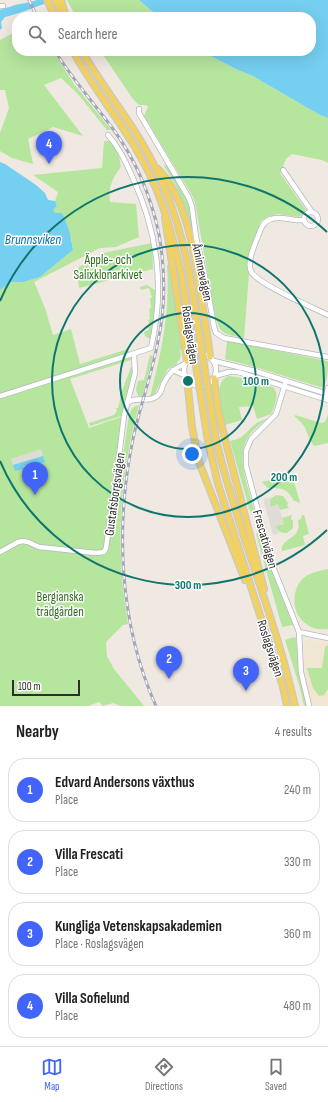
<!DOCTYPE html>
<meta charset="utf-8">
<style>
body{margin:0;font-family:"Sofia Sans Condensed",sans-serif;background:#f6f6f6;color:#202124}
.scale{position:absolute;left:12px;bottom:10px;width:68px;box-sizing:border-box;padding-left:4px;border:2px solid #2e2e2e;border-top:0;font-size:11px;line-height:14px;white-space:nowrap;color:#2e2e2e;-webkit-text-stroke:3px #fff;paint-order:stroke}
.you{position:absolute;left:192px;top:454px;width:14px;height:14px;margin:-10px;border:3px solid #fff;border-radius:50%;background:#1a73e8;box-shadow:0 0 0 6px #1a73e833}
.badge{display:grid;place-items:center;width:26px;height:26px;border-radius:50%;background:#4264fb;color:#fff;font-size:13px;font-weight:700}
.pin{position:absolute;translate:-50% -33px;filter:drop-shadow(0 1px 2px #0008)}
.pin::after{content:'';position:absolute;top:21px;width:14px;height:12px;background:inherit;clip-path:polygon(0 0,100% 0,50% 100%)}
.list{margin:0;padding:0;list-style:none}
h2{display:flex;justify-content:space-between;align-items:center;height:52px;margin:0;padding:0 16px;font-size:17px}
h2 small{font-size:13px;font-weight:400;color:#757577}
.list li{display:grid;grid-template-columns:26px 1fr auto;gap:12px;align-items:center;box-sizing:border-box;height:64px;margin:0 8px 8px;padding:0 8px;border:1px solid #e0e0e0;border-radius:16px}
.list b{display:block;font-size:15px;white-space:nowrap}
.list p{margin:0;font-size:13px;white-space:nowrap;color:#757577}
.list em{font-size:13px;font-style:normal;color:#757577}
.icon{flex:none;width:22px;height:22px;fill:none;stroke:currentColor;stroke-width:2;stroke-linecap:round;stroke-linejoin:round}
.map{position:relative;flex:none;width:328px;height:706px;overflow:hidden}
.search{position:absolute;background:#fff;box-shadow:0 4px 16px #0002;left:12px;right:12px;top:12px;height:44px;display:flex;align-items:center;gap:10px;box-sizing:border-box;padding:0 14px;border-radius:16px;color:#757577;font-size:15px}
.sheet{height:340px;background:#fff}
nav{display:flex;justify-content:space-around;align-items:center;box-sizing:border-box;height:56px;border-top:1px solid #e0e0e0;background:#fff;font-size:11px;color:#757577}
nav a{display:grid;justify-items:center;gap:2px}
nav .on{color:#4264fb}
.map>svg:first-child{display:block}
.education{fill:#f0e6d1}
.green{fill:#b6e59e}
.plaza{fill:#dfdcd8}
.water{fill:#75cff0}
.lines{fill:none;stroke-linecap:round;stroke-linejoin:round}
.minor-casing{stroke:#b4b7c1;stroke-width:6}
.major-casing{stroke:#c9c9c9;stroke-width:8}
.minor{stroke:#fff;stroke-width:4.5}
.major{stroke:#f2d163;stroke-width:5.5}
.rail-casing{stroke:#a3a6b8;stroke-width:3}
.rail{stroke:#fff;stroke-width:1.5;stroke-dasharray:4.5;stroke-linecap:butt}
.major-bridge-casing{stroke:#c9c9c9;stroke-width:8;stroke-linecap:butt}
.major-bridge{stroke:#f2d163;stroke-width:5.5}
.ring{fill:none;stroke:#0f766e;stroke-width:2}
.labels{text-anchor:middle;stroke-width:3;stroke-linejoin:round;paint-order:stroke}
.park-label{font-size:13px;fill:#2c6e1b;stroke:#fff}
.street-label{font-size:13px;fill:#2e2e2e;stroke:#fff}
.water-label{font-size:14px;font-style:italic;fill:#0d6fa3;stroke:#fff}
.centre{fill:#0f766e;stroke:#fff;stroke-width:2}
.ring-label{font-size:12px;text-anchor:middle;font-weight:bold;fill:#0f766e;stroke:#fff;stroke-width:3;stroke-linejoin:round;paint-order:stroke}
</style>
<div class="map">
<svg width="328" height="706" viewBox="0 0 328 706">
<rect width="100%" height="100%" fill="#efe9e1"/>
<path class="education" d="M 305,640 L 328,642 L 328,706 L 312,706 L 307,689 L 304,662 Z"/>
<g class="green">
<path d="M 67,0 L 139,0 L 159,17 L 76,17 Z"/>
<path d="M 17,28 L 17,51 L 53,51 L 74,84 L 111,130 L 107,130 L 77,93 L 61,78 L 44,85 L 83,136 L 53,127 L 28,139 L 33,164 L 12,158 L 0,151 L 0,133 L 9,108 L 5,90 L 0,90 L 0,40 L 15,32 Z"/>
<path d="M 93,51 L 201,51 L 238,70 L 251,75 L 320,115 L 328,118 L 328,163 L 322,160 L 292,154 L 286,159 L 280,173 L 306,210 L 304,213 L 299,217 L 278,214 L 270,216 L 261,221 L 251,248 L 244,338 C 231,335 220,336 217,321 L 216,321 L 195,203 L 193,197 L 144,116 L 148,107 L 146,105 L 139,105 L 133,99 L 101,52 L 95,54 Z"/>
<path d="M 104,141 L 111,141 L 118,152 L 121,167 C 112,179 108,187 110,202 L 136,204 L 139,237 L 116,247 L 100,248 L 34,282 L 45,308 L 53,335 L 71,329 L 80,364 L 128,349 L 131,360 L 70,379 L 89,428 L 121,417 L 118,457 L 112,499 L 116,504 L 128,421 C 130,413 130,407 139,405 C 119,477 115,550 128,624 L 123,625 L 106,642 L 107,656 L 114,669 L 144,706 L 121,706 L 113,703 L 103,706 L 99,702 L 88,706 L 0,706 L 0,290 L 11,282 L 23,282 L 40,277 L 73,250 L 71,237 L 53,210 L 57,206 L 55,201 L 58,192 L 33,175 L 102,168 Z"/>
<path d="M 163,164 L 168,167 L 189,203 L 192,220 L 193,239 L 184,208 L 175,184 Z"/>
<path d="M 152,243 L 153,269 L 79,288 L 77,270 L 79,267 L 103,253 Z"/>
<path d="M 167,265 L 169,265 L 182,349 L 180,350 C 181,355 182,359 177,362 L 177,364 L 168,369 L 154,395 L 150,397 C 162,350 170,314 167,265 Z"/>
<path d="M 147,285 L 156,291 L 157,300 L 151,340 L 145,336 L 144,332 L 149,330 L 148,326 L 150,325 L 148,320 L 150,319 L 149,315 L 150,314 L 149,309 L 151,308 L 150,298 L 152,298 L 149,288 L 141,290 L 140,287 Z"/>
<path d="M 229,341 L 327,361 L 328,362 C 328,371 328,379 323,387 L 320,387 L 248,365 L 227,360 L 225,359 L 227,342 Z"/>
<path d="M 150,355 L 153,356 L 142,397 L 138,396 L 136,389 L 138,381 L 144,380 Z"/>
<path d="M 131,367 L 134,368 C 131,384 125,399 121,416 L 90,426 L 89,423 L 114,415 L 117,411 L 116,408 L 118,408 L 122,391 Z"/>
<path d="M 229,376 L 242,378 L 273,387 C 280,395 275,406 271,414 L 257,419 L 253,406 L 239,407 L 242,420 L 225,425 C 223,412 211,382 229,376 Z"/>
<path d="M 295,415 L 321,423 L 325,422 L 328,415 L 328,443 L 314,446 C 305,434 309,427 295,417 Z"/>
<path d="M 268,418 C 261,424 252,430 248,437 C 235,459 249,488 254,510 L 253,512 L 250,511 L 230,441 C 243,439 244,434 253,426 C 257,422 263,420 268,418 Z"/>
<path d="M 292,474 L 300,503 L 299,503 L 296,501 L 294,501 C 287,488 282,488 268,488 L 262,482 Z"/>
<path d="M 276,495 L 283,496 L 288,503 L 287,505 L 289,508 L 280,510 L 278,505 L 270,507 L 270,499 Z"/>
<path d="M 292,515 L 291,519 L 293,521 L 293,528 L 287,533 C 281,533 278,532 275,526 L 284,524 L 282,518 Z"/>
<path d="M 302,515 L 304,515 L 309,534 L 303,536 L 305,545 L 282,551 C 280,537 303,540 298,520 L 301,519 Z"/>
<path d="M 258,530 L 259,530 L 261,535 L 260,536 L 260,539 L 262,539 L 263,542 L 264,542 L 275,579 L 293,625 L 282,627 L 256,534 L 258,532 Z"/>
<path d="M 328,569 L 328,629 C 319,630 312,629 305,623 C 291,613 291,587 305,577 C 311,572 320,571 328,569 Z"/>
<path d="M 294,637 L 296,638 L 299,673 L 307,706 L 304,706 L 300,688 L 285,640 Z"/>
<path d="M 328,645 L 328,689 L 324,695 L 319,696 L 313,688 L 307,668 L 322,668 L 325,647 Z"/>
</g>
<g class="plaza">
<path d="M 41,449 L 43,456 L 13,465 L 11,459 Z"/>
<path d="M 272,497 L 269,503 L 270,507 L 278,504 L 284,524 L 275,526 L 277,530 L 280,533 L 273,535 L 263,499 Z"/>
</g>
<g class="water">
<path d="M 37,0 L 56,0 C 39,5 22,13 5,17 L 1,22 L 2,28 L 0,30 L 0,10 C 7,8 13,5 20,4 C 26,3 31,2 37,0 Z"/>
<path d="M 139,0 L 328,0 L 328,118 L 320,115 L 251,75 L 238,70 L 201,51 L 311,51 L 311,17 L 159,17 Z"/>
<path d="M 0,162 L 5,164 L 36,185 L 45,193 L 48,200 L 55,201 L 57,206 L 53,210 L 55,213 L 62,213 C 68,225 71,236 73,250 L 40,277 L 23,282 L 11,282 L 0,290 Z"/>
<path d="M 43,456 L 45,462 L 36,465 L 35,463 L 23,466 L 24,469 L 15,471 L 13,465 Z"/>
</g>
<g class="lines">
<defs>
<g id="minor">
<path d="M 0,6 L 3,6"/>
<path d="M 139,109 L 139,113 L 189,198 L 192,207 L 196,237 L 207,286 L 214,327 L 216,333 L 224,338 L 328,357"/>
<path d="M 283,170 L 312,212"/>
<circle cx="311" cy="219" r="7"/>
<path d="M 304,220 C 293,222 282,215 271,219 C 261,222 260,233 256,241 C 253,249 247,263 251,271 C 255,283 314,308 328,315"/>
<circle cx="200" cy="370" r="16"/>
<path d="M 214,361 L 255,371 L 328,394"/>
<path d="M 173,370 L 186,376"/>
<path d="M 215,376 L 229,372 L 238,372 L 328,400"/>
<path d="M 286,381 L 276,414 L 251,439 L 246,451 L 246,466 L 273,567 L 299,632 L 301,672 L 309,706"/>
<path d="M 0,396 L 151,348 C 165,287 158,233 132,176 C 126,162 118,146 108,135"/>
<path d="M 326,396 L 328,388"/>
<path d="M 127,403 C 136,395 148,404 157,396 C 160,394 162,389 163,385 C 168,374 174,368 185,364"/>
<path d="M 0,552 L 18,542 L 23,541 L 28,542 L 39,547 L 96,553 L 104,552 L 106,548 L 109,526 L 113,504 L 124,416 L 135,373 L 134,354"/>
<path d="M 299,632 L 328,638"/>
</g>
<g id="major">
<path d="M 47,0 L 55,17"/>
<path d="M 55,0 L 64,17"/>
<path d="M 61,0 L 66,17"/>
<path d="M 73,51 C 94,91 125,125 145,165 C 163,199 172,235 181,272"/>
<path d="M 82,51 C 100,83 123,111 142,143 C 166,183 180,226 189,271"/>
<path d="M 158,169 C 187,198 195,257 201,296 C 204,316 208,336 210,357"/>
<path d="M 165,218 L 187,361"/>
<path d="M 187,378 L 192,427 L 199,462 L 245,580"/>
<path d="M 214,378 L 218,410 L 225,439 L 264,589"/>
<path d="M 216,440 C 237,530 275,616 295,706"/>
<path d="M 208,441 L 218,484 L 229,518 L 283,687 L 287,706"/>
</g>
</defs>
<use href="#minor" class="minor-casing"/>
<use href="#major" class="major-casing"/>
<use href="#minor" class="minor"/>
<use href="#major" class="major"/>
<defs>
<g id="rail">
<path d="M 29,0 L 37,17"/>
<path d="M 55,51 C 72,79 94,103 113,129 C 136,160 151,197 159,234 C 165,269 166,306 158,341 C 152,374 140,406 133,439 C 115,526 119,624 156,706"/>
</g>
</defs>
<use href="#rail" class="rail-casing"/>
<use href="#rail" class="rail"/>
<defs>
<g id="major-bridge">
<path d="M 189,271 L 216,440"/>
<path d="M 181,272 L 208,441"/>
</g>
</defs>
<use href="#major-bridge" class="major-bridge-casing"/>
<use href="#major-bridge" class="major-bridge"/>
</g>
<g class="ring">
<circle cx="188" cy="381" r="68"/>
<circle cx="188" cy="381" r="136"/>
<path d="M327 530A204 204 0 0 1 0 461M0 301A204 204 0 0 1 327 232"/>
</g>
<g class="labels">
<g class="park-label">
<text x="108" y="264">Äpple- och<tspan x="108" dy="15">Salixklonarkivet</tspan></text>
<text x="60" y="601">Bergianska<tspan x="60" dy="15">trädgården</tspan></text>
</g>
<g class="street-label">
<text transform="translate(203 272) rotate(78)" y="5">Åminnevägen</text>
<text transform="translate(191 335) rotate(82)" y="5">Roslagsvägen</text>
<text transform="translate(114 494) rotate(-82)" y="5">Gustafsborgsvägen</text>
<text transform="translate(266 539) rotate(74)" y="5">Frescativägen</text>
<text transform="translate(271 648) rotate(72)" y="5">Roslagsvägen</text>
</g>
<g class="water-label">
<text x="33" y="244">Brunnsviken</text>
</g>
</g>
<circle cx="188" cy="381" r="6" class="centre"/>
<g class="ring-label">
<text x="256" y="385">100 m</text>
<text x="284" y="481">200 m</text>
<text x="188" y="589">300 m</text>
</g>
</svg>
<div class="scale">100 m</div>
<div class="you"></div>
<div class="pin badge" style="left:35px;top:495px">1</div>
<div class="pin badge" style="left:169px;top:679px">2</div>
<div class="pin badge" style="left:246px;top:691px">3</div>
<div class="pin badge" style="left:49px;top:164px">4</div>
<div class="search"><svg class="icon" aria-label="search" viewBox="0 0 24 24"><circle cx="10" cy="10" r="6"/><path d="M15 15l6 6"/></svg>Search here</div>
</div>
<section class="sheet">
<h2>Nearby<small>4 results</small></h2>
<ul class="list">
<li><span class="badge">1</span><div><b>Edvard Andersons växthus</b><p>Place</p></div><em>240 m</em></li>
<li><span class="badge">2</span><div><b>Villa Frescati</b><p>Place</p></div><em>330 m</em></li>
<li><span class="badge">3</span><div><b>Kungliga Vetenskapsakademien</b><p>Place · Roslagsvägen</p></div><em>360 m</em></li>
<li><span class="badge">4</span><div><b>Villa Sofielund</b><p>Place</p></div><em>480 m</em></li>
</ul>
</section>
<nav>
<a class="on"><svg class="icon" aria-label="map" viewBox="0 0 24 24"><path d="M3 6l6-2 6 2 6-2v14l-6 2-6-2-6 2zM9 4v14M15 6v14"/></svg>Map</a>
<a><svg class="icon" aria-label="directions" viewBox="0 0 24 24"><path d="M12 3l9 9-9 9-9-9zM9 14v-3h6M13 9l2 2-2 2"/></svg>Directions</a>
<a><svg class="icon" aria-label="saved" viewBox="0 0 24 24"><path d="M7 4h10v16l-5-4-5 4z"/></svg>Saved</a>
</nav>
